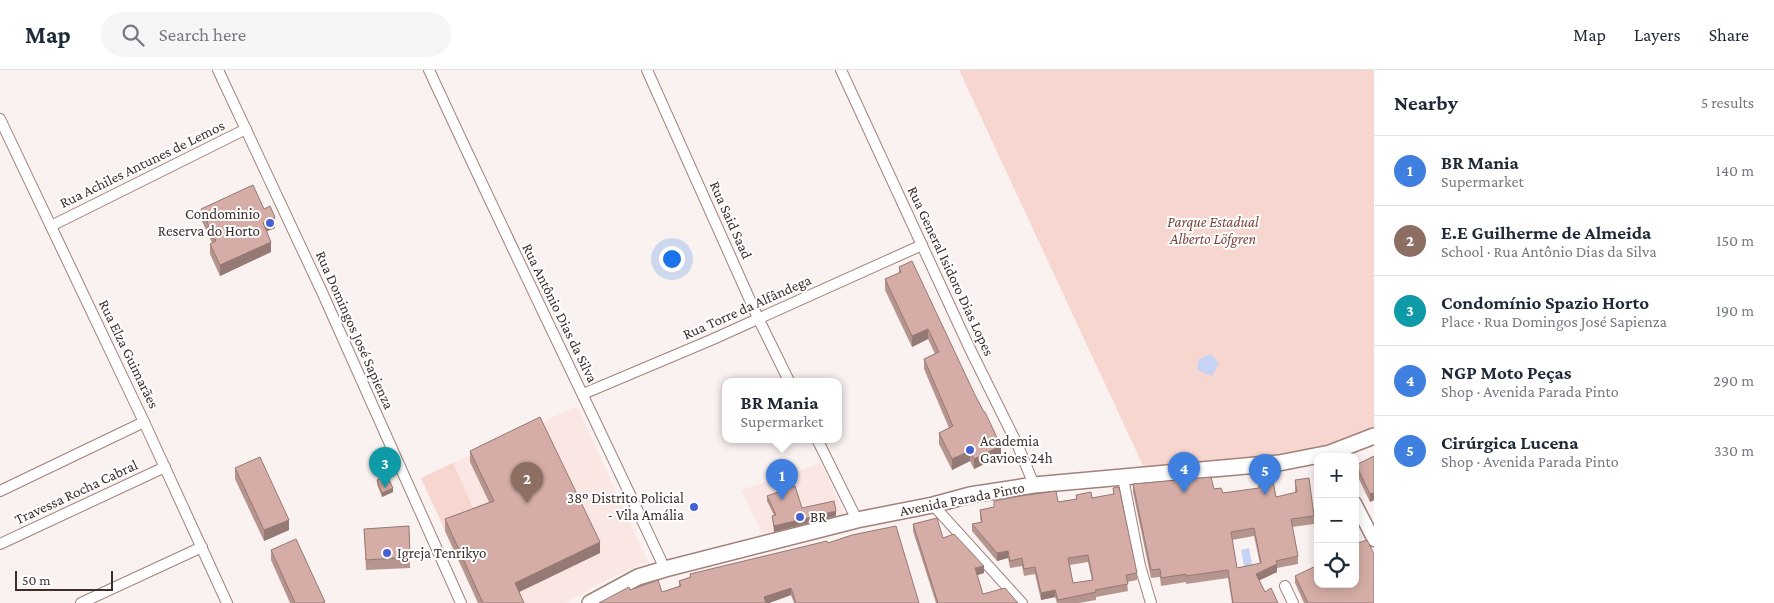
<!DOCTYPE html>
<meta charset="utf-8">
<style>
body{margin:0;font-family:"Crimson Pro",serif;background:#f6f6f7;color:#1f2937}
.controls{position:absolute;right:15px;bottom:15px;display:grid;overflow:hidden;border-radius:10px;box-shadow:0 2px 12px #0003}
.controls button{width:45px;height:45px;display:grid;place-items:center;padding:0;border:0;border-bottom:1px solid #e0e1e3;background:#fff;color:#1f2937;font:25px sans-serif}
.scale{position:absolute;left:15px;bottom:12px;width:98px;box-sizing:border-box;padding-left:5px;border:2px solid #3d2e2c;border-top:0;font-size:14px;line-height:18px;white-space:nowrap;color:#3d2e2c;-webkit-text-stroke:4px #fff;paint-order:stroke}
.you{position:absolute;left:671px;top:188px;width:18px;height:18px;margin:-12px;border:4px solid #fff;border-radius:50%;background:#1a73e8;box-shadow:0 0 0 8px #1a73e833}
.badge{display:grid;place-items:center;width:32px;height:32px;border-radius:50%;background:#ea580c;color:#fff;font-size:16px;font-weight:700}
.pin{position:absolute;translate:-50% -41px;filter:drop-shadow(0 1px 2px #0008)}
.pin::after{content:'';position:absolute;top:26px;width:18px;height:15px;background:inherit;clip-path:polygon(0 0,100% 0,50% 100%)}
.popup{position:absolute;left:722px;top:308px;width:120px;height:65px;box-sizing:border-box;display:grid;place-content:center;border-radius:10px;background:#fff;filter:drop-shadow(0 1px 4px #0005);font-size:16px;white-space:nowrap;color:#747a83}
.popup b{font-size:19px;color:#1f2937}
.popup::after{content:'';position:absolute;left:50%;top:100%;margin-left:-10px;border:10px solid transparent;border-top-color:#fff}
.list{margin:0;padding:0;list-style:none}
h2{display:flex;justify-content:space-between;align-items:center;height:65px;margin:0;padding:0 20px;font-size:21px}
h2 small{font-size:16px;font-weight:400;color:#747a83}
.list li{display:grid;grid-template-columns:32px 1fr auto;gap:15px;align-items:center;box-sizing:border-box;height:70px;padding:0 20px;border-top:1px solid #e0e1e3}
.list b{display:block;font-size:19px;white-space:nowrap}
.list p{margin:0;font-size:16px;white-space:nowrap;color:#747a83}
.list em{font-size:16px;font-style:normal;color:#747a83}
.icon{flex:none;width:28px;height:28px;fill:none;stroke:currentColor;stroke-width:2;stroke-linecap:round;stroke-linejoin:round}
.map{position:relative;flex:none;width:1374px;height:533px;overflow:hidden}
header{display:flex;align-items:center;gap:30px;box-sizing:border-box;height:70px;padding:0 25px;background:#fff;border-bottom:1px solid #e0e1e3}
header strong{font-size:24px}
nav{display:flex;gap:28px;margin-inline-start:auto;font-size:18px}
.search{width:350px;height:45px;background:#f6f6f7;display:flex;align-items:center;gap:12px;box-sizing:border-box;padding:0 18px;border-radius:28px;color:#747a83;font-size:19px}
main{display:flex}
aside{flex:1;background:#fff}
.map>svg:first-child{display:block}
.built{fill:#fae7e4}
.green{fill:#f7d6d0}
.water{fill:#c7d3f4}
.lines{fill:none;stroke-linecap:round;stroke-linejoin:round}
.minor-casing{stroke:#a3807a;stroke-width:12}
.tertiary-casing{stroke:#a3807a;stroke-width:15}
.secondary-casing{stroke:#a3807a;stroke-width:18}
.minor{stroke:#fff;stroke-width:10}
.tertiary{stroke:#fff;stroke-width:12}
.secondary{stroke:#fff;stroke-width:15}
.wall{fill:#b7958f;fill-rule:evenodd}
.shaded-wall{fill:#957974}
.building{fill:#d5ada6;stroke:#957974;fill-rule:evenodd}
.poi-dot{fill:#4460d4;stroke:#fff;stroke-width:2}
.labels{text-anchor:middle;stroke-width:4;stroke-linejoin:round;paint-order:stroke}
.street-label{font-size:15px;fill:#3d2e2c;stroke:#fff}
.poi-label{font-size:15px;fill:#3d2e2c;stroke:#fff;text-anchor:start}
.park-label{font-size:15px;font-style:italic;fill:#7d453d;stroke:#fff}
</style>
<header>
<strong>Map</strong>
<div class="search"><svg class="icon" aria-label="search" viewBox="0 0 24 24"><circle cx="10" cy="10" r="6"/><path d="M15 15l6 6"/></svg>Search here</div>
<nav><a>Map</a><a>Layers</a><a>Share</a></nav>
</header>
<main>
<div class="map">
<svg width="1374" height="533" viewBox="0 0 1374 533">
<rect width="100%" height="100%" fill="#faf2f1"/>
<g class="built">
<path d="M 577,336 L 648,492 L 612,507 L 566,533 L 478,533 L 421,408 Z"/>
<path d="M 821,393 L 845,445 L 762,464 L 741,420 Z"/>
</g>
<g class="green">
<path d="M 959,0 L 1374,0 L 1374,357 L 1326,377 L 1282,386 L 1146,402 Z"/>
<path d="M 453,393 L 476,445 L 444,458 L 421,408 Z"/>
</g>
<g class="water">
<path d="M 1211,284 L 1219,294 L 1212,306 L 1197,300 L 1199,289 Z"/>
<path d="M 1249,478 L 1253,500 L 1245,502 L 1241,480 Z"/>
</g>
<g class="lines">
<defs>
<g id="minor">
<path d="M 218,0 L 322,222 L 461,533"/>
<path d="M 429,0 C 506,167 587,332 665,499"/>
<path d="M 647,0 L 758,248 L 789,311"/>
<path d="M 841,0 L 969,277 L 1018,376 L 1034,415"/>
<path d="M 0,49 L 144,352 L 227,533"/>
<path d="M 51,156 L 246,59"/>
<path d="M 583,324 L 711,270 L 922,175"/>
<path d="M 817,369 L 857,450"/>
<path d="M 1123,408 L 1140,496 L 1151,533"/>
<path d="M 0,421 L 144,352"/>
<path d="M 933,435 L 1022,533"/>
<path d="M 0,474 L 165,397"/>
<path d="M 1285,516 L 1293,533"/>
<path d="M 81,533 L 202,477"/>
</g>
<path id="tertiary" d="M 1355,433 L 1374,470"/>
<path id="secondary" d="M 590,533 L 638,507 L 665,499 L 857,450 L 933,435 L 970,425 L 1034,415 L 1279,393 L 1330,383 L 1374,366"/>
</defs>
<use href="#minor" class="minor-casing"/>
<use href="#tertiary" class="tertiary-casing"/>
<use href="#secondary" class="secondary-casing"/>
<use href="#minor" class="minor"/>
<use href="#tertiary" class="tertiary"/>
<use href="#secondary" class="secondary"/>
</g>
<g class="wall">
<path d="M 201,139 L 264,139 L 275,158 L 267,161 L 271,182 L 220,206 L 210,184 L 210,174 L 212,173 L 201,149 Z"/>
<path d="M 899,197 L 1001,386 L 974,399 L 970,391 L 952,400 L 939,374 L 939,363 L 949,358 L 924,299 L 924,289 L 935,284 L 928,269 L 912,277 L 885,220 L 885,209 L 899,203 Z"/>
<path d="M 470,381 L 600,483 L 519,522 L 524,533 L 478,533 L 445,461 L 445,449 L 489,432 L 470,392 Z"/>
<path d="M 1374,386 L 1374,430 L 1370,432 L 1356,403 L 1356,395 Z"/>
<path d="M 235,398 L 289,460 L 264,471 L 235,409 Z"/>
<path d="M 377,410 L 393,422 L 382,427 L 377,414 Z"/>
<path d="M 1295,410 L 1314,446 L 1314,454 L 1292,457 L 1298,486 L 1298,494 L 1277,498 L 1277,502 L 1259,510 L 1265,522 L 1278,533 L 1232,533 L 1228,508 L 1186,514 L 1186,512 L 1161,516 L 1160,507 L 1151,508 L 1133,422 L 1133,414 L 1214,419 L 1223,423 L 1259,418 L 1259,413 L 1276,427 L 1295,423 ZM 1254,466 L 1260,494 L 1237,498 L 1232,470 Z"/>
<path d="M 1113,418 L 1137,503 L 1137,510 L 1127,512 L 1128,521 L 1096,527 L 1096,530 L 1079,533 L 1057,533 L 1055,527 L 1041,530 L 1035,504 L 1024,506 L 1022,496 L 1010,498 L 1008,488 L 997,491 L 972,461 L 972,454 L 981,453 L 980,447 L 980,440 L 994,437 L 994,431 L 1058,432 L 1076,429 L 1076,425 L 1092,428 L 1113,424 ZM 1088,492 L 1092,510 L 1073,513 L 1070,495 Z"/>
<path d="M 767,426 L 802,438 L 836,446 L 774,462 L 772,446 L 774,445 L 767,431 Z"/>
<path d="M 913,454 L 943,468 L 984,503 L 977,505 L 983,524 L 1018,533 L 936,533 L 913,461 Z"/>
<path d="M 364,459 L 410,487 L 410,498 L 366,500 Z"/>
<path d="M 828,473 L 919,533 L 794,533 L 791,525 L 769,533 L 599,533 L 630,520 L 662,522 L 679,516 L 679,511 L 690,508 L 690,504 Z"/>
<path d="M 271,480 L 325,533 L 290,533 L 271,490 Z"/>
<path d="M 1295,506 L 1374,533 L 1304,533 L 1295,513 Z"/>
</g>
<g class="shaded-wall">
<path d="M 275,147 L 275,158 L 263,163 L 263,153 Z"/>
<path d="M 271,172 L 271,182 L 220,206 L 220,195 Z"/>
<path d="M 928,259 L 928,269 L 912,277 L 912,266 Z"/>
<path d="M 1001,376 L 1001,386 L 974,399 L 974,389 Z"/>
<path d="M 970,381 L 970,391 L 952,400 L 952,389 Z"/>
<path d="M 393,418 L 393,422 L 382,427 L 382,423 Z"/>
<path d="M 1374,423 L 1374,430 L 1370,432 L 1370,424 Z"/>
<path d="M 836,441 L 836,446 L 774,462 L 774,456 Z"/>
<path d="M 289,450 L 289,460 L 264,471 L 264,460 Z"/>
<path d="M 600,472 L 600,483 L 515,524 L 515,513 Z"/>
<path d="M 1008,481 L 1008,488 L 997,491 L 997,483 Z"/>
<path d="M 1277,494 L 1277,502 L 1256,512 L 1256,504 Z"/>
<path d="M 984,496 L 984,503 L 975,506 L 975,498 Z"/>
<path d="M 791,518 L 791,525 L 769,533 L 764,533 L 764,527 Z"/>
<path d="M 1055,520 L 1055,527 L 1041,530 L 1041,523 Z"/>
</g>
<g class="building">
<path d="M 253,115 L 264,139 L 270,136 L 275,147 L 263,153 L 271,172 L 220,195 L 210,174 L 216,171 L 201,139 Z"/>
<path d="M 912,191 L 975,325 L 984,342 L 985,342 L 1001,376 L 974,389 L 970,381 L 952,389 L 939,363 L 953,356 L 924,289 L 939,282 L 928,259 L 912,266 L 885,209 L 901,202 L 899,197 Z"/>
<path d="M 540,347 L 600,472 L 515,513 L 524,533 L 483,533 L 445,449 L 494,431 L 470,381 Z"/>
<path d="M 1374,386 L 1374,423 L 1370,424 L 1356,395 Z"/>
<path d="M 260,387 L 289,450 L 264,460 L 235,398 Z"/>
<path d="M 387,406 L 393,418 L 382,423 L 377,410 Z"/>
<path d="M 1211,407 L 1214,419 L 1221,418 L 1223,423 L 1259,418 L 1259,413 L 1273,411 L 1276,427 L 1297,422 L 1295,410 L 1309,408 L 1314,446 L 1291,449 L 1298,486 L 1276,491 L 1277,494 L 1256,504 L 1265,522 L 1271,518 L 1278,533 L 1233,533 L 1228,500 L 1186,506 L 1186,504 L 1161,508 L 1160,499 L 1151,500 L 1133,414 ZM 1254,458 L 1261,493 L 1237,498 L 1231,462 Z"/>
<path d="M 795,416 L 802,438 L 834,431 L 836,441 L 774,456 L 772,446 L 776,445 L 767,426 Z"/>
<path d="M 1119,417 L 1137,503 L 1126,505 L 1128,514 L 1095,520 L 1096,522 L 1058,530 L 1055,520 L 1041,523 L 1035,497 L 1024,499 L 1022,488 L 1010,491 L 1008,481 L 997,483 L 972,454 L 982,452 L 980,440 L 994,437 L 994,431 L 1020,426 L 1056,421 L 1058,432 L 1077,429 L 1076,425 L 1091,422 L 1092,428 L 1114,424 L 1113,418 ZM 1088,485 L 1093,510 L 1073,513 L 1068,488 Z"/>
<path d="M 937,448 L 943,468 L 954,464 L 984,496 L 975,498 L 983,524 L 1005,518 L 1018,533 L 938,533 L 913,454 Z"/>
<path d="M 409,456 L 410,487 L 366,490 L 364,459 Z"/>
<path d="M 896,456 L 919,533 L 796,533 L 791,518 L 764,527 L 766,533 L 599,533 L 629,517 L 630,520 L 658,510 L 662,522 L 681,516 L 679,511 L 691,507 L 690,504 L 827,471 L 828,473 L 852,465 Z"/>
<path d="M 296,469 L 325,532 L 322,533 L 295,533 L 271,480 Z"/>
<path d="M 1367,470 L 1374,484 L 1374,533 L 1308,533 L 1295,506 L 1318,495 L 1318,514 L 1355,514 L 1355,474 Z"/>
</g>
<g class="poi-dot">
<circle cx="270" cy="153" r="5"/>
<circle cx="970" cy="380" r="5"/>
<circle cx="694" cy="437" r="5"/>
<circle cx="800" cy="447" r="5"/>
<circle cx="387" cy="483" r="5"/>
</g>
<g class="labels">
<g class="street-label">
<text transform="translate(142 94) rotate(-26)" y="5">Rua Achiles Antunes de Lemos</text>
<text transform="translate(731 150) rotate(66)" y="5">Rua Said Saad</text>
<text transform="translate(951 201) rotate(65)" y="5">Rua General Isidoro Dias Lopes</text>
<text transform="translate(747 237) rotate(-24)" y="5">Rua Torre da Alfândega</text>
<text transform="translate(560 243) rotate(64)" y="5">Rua Antônio Dias da Silva</text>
<text transform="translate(355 260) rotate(66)" y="5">Rua Domingos José Sapienza</text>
<text transform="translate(129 284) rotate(64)" y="5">Rua Elza Guimarães</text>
<text transform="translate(76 422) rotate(-25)" y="5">Travessa Rocha Cabral</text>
<text transform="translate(962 429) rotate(-11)" y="5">Avenida Parada Pinto</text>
</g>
<g class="poi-label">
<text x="260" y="149" text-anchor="end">Condominio<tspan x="260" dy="17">Reserva do Horto</tspan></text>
<text x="980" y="376">Academia<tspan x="980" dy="17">Gavioes 24h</tspan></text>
<text x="684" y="433" text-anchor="end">38º Distrito Policial<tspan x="684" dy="17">- Vila Amália</tspan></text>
<text x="810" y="452">BR</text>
<text x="397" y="488">Igreja Tenrikyo</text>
</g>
<g class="park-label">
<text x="1213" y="157">Parque Estadual<tspan x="1213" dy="17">Alberto Löfgren</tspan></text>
</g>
</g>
</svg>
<div class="controls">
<button>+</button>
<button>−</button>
<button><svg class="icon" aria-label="locate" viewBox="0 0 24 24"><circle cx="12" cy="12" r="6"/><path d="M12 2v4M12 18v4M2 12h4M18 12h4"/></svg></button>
</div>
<div class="scale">50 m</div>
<div class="you"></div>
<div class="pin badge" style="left:782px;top:430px;background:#3f7fe0">1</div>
<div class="popup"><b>BR Mania</b>Supermarket</div>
<div class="pin badge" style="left:527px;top:433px;background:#8d6e63">2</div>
<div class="pin badge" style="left:385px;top:418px;background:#0f9aa8">3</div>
<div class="pin badge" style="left:1184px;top:423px;background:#3f7fe0">4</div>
<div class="pin badge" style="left:1265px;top:425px;background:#3f7fe0">5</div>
</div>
<aside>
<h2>Nearby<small>5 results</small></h2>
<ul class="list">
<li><span class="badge" style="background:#3f7fe0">1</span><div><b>BR Mania</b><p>Supermarket</p></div><em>140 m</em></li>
<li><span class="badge" style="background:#8d6e63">2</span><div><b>E.E Guilherme de Almeida</b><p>School · Rua Antônio Dias da Silva</p></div><em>150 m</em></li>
<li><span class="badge" style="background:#0f9aa8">3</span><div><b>Condomínio Spazio Horto</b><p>Place · Rua Domingos José Sapienza</p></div><em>190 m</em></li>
<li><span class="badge" style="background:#3f7fe0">4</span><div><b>NGP Moto Peças</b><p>Shop · Avenida Parada Pinto</p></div><em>290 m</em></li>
<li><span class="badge" style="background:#3f7fe0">5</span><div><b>Cirúrgica Lucena</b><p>Shop · Avenida Parada Pinto</p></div><em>330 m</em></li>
</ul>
</aside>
</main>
